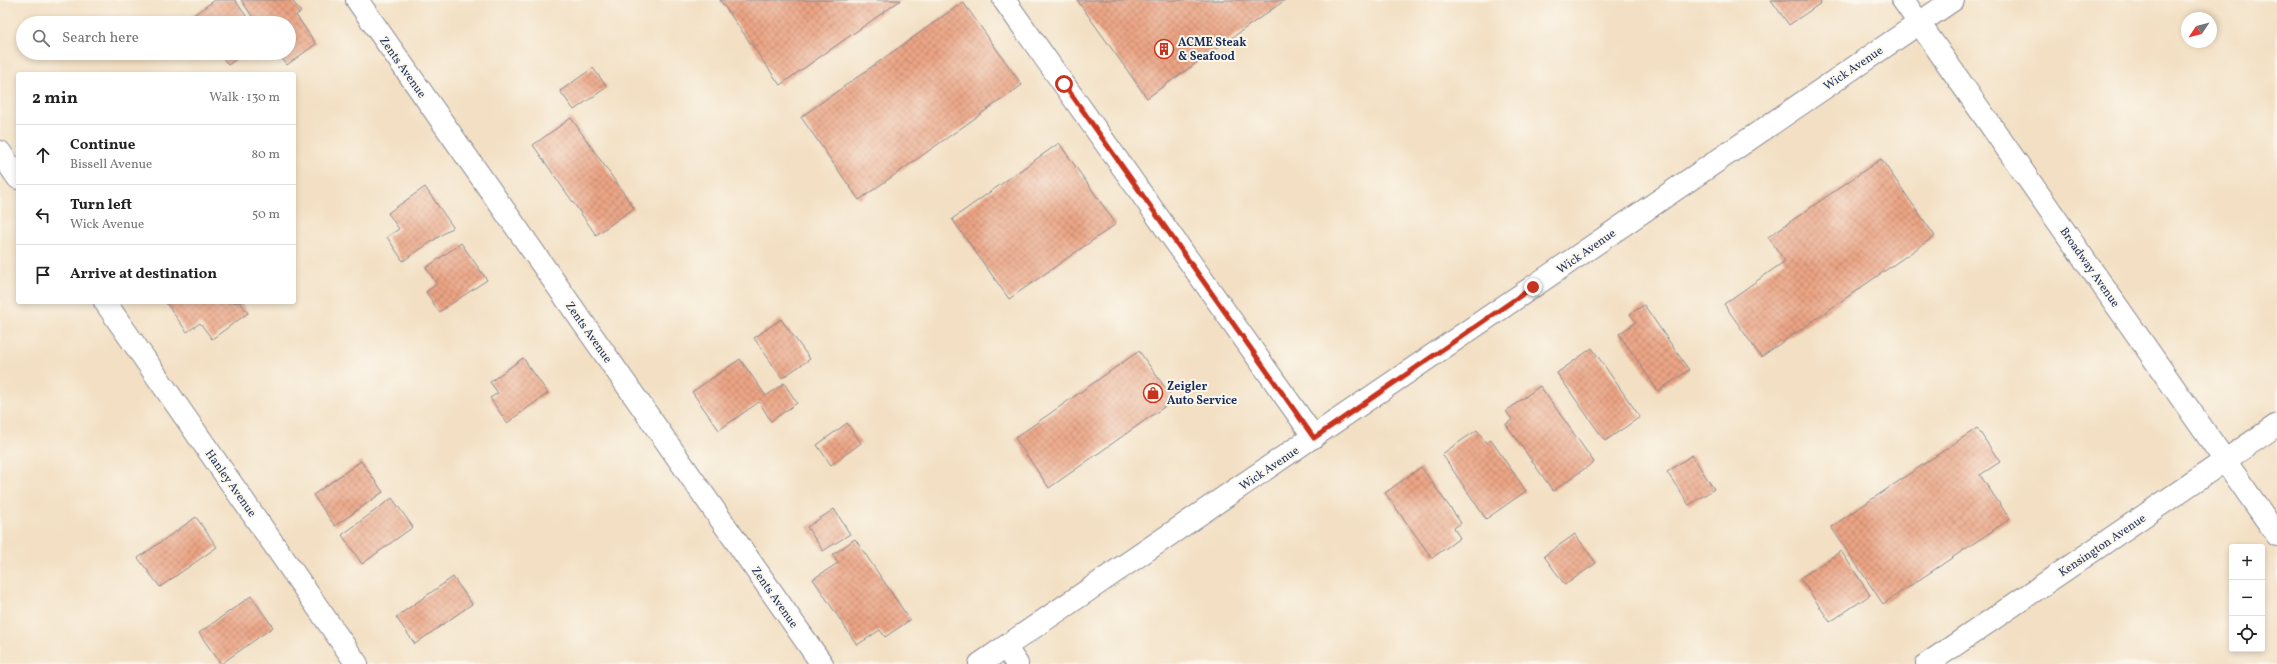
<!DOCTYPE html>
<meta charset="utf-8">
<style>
body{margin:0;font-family:Vollkorn,serif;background:#f6f6f6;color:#222}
.controls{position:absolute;right:12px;bottom:12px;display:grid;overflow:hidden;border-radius:4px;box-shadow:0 2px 6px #0003}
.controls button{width:36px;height:36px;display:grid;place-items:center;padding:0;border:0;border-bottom:1px solid #e0e0e0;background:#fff;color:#222;font:20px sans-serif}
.compass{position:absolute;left:2181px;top:12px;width:36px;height:36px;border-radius:50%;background:#fff;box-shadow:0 2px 6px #0003;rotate:235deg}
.stop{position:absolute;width:12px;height:12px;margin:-9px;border:3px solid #c8321e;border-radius:50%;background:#fff}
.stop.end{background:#c8321e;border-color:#fff;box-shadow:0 1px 4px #0008}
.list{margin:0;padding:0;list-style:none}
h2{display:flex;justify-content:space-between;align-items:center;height:52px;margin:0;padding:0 16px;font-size:17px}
h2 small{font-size:13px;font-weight:400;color:#767676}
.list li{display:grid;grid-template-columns:26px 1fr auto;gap:12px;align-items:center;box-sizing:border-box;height:60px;padding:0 16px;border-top:1px solid #e0e0e0}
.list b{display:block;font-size:15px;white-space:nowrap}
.list p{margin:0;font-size:13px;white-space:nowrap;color:#767676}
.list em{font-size:13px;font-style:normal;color:#767676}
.icon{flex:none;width:22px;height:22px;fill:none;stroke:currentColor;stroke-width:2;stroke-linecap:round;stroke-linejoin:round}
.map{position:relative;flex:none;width:2277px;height:664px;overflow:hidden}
.search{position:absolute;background:#fff;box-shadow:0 2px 6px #0003;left:16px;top:16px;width:280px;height:44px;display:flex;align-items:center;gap:10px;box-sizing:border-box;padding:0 14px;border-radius:22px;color:#767676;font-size:15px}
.panel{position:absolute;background:#fff;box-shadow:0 2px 6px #0003;left:16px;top:72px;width:280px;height:232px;border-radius:4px}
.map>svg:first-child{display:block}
.building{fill:url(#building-cross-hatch)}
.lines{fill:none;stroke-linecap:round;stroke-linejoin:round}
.minor-casing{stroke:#878891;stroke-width:24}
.minor{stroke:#fff;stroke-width:22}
.route{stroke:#c8321e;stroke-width:5}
.labels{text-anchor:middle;stroke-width:4;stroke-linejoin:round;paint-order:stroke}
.poi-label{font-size:12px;font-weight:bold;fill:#1b2f5e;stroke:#fbf7ec;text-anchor:start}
.street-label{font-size:12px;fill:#1b2f5e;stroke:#fbf7ec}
</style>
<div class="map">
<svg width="2277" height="664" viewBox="0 0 2277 664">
<defs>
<pattern id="building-cross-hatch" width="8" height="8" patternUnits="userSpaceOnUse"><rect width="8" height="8" fill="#eca484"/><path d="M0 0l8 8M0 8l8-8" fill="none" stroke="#be866f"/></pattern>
</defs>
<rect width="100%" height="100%" fill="#fbf7ec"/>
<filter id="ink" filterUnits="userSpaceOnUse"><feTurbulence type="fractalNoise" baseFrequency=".025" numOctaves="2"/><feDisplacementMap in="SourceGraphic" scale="8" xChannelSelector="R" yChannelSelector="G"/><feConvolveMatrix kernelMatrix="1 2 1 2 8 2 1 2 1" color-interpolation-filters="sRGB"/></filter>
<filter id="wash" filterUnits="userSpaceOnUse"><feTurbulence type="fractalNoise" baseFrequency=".012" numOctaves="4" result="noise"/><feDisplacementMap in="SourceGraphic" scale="16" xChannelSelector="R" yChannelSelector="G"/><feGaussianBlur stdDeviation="0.9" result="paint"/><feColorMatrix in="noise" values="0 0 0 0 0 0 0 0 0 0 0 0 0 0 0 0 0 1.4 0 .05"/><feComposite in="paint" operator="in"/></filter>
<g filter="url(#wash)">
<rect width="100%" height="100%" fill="#f3e0c4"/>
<g id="blocks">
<g class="building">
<path d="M 215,0 L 235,0 L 251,23 L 197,23 L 192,16 Z"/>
<path d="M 241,0 L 292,0 L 301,12 L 296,15 L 316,44 L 287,65 L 278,53 L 289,53 L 289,23 L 257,23 Z"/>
<path d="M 720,0 L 901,0 L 780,85 Z"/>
<path d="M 1077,0 L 1285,0 L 1147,98 Z"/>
<path d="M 1771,0 L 1819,0 L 1821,3 L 1789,25 Z"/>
<path d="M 963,2 L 1022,85 L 859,200 L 801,117 Z"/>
<path d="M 219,53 L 245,53 L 228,65 Z"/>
<path d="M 593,68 L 607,87 L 574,110 L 560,91 Z"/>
<path d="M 571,118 L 634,208 L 596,235 L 533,145 Z"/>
<path d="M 1059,143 L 1116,224 L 1009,299 L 952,219 Z"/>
<path d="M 1881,159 L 1935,236 L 1761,357 L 1724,304 L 1785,261 L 1768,237 Z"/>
<path d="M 425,187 L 453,227 L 403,261 L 387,237 L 399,229 L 388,213 Z"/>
<path d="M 461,243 L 487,280 L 439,312 L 426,292 L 437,284 L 426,268 Z"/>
<path d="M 167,302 L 240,302 L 248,313 L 212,339 L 200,323 L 187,332 L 166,303 Z"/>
<path d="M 1644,305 L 1689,370 L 1658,391 L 1619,334 L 1636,322 L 1630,314 Z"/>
<path d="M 781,319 L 810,359 L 782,378 L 754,338 Z"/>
<path d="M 1592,348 L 1640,417 L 1605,441 L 1557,373 Z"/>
<path d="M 1139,351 L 1174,400 L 1049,488 L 1015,438 Z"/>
<path d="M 523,358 L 548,393 L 507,423 L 490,398 L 498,393 L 490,382 Z"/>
<path d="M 740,359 L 766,396 L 784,383 L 797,403 L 771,421 L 759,402 L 719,430 L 692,392 Z"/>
<path d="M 1540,386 L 1594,462 L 1553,491 L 1506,424 L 1512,420 L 1506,411 Z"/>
<path d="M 847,423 L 861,443 L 831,465 L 817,445 Z"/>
<path d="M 1977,428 L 2000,462 L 1980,475 L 2010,519 L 1883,604 L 1831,527 Z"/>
<path d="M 1477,430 L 1486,443 L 1491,440 L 1526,491 L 1486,519 L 1442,454 Z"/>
<path d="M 1692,455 L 1714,489 L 1689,505 L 1667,472 Z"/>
<path d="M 361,461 L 383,492 L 335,526 L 313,495 Z"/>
<path d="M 1421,467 L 1461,523 L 1454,528 L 1460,538 L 1432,558 L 1385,493 Z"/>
<path d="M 392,498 L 413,527 L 362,564 L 342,535 Z"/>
<path d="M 834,509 L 850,534 L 823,551 L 807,527 Z"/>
<path d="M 196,517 L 217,547 L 160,587 L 138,558 Z"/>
<path d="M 1575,534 L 1596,563 L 1565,585 L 1544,556 Z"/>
<path d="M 855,539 L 910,620 L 885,637 L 880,630 L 857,645 L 813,579 L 838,563 L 832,555 Z"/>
<path d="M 1841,551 L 1870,595 L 1830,622 L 1800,578 Z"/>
<path d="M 453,577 L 472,604 L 415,644 L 396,617 Z"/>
<path d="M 251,596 L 273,627 L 221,664 L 199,633 Z"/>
</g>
</g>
</g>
<g filter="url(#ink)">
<use href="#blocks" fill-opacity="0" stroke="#878891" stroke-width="1"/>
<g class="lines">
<defs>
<g id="minor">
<path d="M 357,0 L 822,664"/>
<path d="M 1004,0 L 1314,437"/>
<path d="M 1903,0 L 2277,535"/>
<path d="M 0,152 L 18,178"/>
<path d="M 105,302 L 357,664"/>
<path d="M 1005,647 L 1017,664"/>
<path d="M 980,664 L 1953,0"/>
<path d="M 1927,664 L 2277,425"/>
</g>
</defs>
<use href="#minor" class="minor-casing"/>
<use href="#minor" class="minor"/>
</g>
</g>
<g class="lines" filter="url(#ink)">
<path class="route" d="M 1064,84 L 1314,438 L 1533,287"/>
</g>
<defs>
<symbol id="building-ring" viewBox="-11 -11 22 22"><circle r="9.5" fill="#fbf7ec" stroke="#c8321e" stroke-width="1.5"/><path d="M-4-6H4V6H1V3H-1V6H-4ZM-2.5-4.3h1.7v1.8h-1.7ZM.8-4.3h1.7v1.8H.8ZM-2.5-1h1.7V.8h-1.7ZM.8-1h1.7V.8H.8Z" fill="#c8321e"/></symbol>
<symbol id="shop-ring" viewBox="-11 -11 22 22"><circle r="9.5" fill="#fbf7ec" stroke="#c8321e" stroke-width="1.5"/><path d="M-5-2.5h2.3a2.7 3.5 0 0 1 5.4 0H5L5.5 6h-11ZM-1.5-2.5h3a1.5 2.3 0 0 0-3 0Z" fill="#c8321e"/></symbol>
</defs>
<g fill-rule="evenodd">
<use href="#building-ring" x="1153" y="38" width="22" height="22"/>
<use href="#shop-ring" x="1142" y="382" width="22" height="22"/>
</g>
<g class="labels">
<g class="poi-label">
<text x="1178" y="46">ACME Steak<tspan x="1178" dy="14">&amp; Seafood</tspan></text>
<text x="1167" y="390">Zeigler<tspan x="1167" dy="14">Auto Service</tspan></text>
</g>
<g class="street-label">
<text transform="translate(403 67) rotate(55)" y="4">Zents Avenue</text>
<text transform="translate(1853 68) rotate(-34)" y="4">Wick Avenue</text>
<text transform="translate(1586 251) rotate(-35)" y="4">Wick Avenue</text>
<text transform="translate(2090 267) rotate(55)" y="4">Broadway Avenue</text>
<text transform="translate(589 332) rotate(55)" y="4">Zents Avenue</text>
<text transform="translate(1269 468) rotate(-34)" y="4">Wick Avenue</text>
<text transform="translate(231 483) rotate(55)" y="4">Hanley Avenue</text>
<text transform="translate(2102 545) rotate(-34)" y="4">Kensington Avenue</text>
<text transform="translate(775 597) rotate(55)" y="4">Zents Avenue</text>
</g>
</g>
</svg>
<div class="controls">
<button>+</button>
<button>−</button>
<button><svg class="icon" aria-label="locate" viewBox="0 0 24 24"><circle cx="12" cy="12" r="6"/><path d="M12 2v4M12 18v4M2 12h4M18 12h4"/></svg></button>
</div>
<svg class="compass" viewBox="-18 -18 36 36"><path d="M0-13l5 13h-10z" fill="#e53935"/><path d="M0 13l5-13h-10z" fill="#767676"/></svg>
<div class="stop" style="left:1064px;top:84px"></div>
<div class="stop end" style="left:1533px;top:287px"></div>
<div class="search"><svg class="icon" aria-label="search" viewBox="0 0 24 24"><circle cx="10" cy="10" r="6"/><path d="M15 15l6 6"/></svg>Search here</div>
<section class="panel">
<h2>2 min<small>Walk · 130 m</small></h2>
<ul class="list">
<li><svg class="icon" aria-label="ahead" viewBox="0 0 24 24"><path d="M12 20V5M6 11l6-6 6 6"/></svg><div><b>Continue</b><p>Bissell Avenue</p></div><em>80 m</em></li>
<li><svg class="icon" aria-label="left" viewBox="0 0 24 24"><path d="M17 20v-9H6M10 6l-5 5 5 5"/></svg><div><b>Turn left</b><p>Wick Avenue</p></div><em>50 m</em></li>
<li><svg class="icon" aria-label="arrive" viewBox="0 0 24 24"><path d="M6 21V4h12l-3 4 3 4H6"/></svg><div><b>Arrive at destination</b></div></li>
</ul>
</section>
</div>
